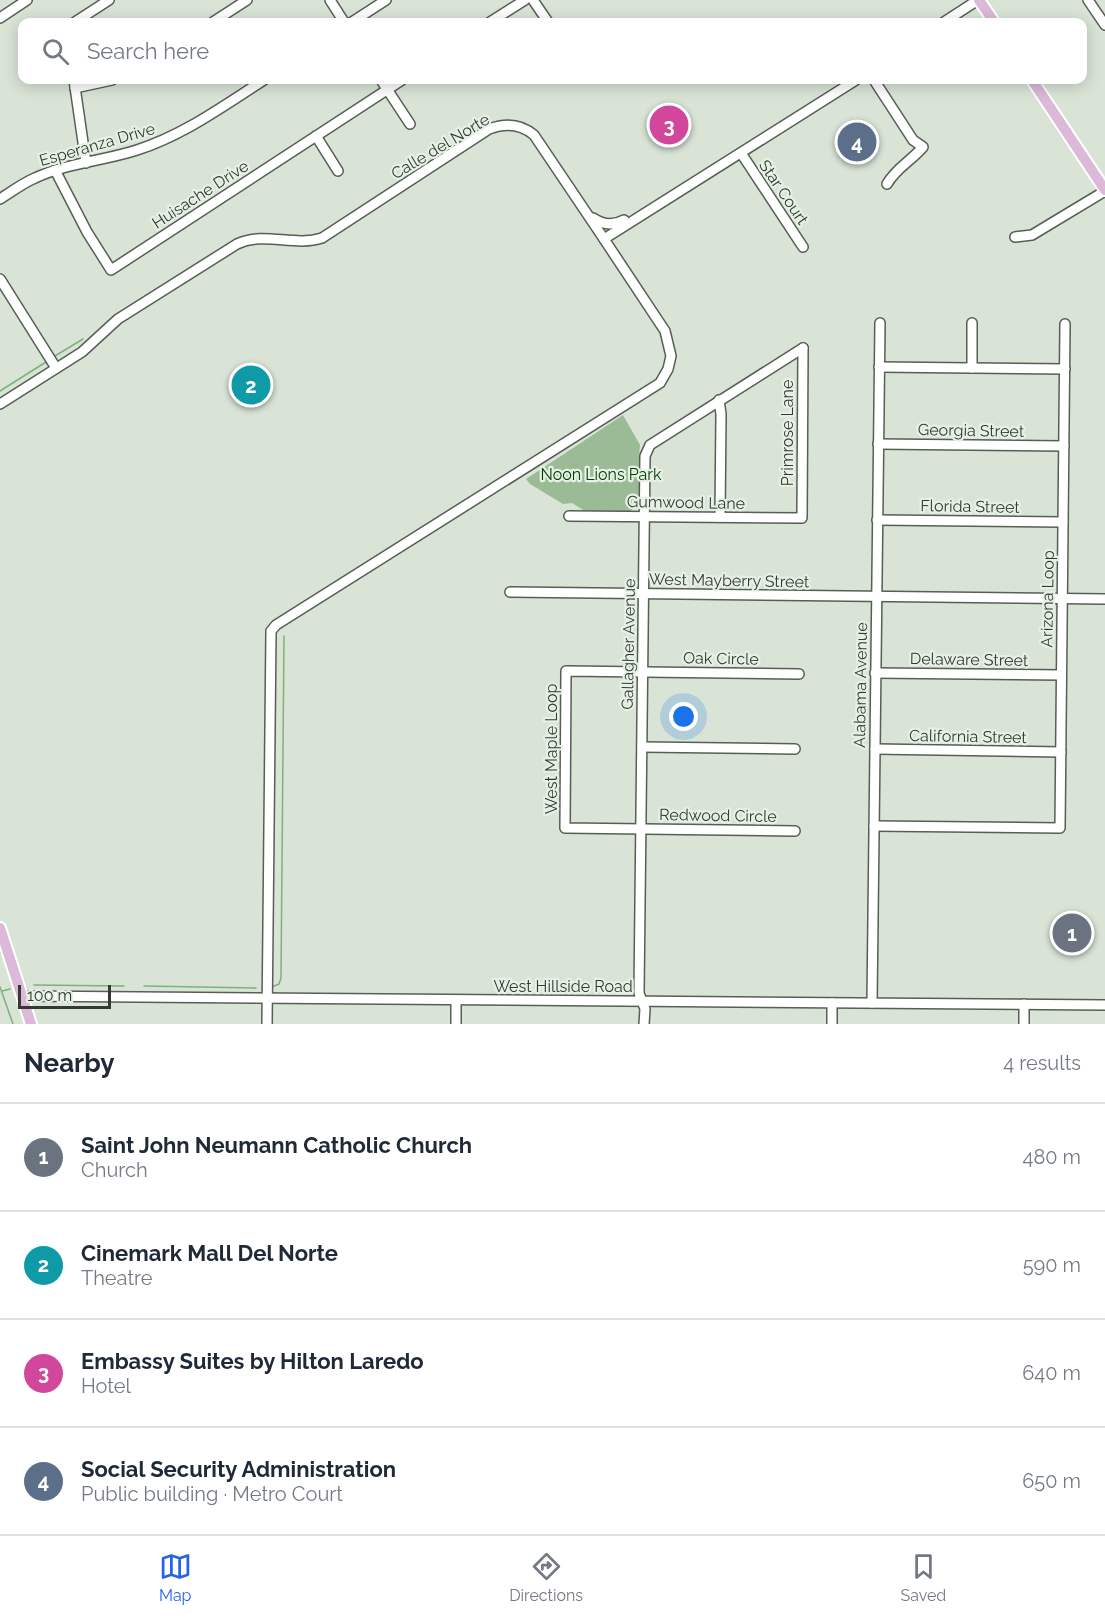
<!DOCTYPE html>
<meta charset="utf-8">
<style>
body{margin:0;font-family:Raleway,sans-serif;background:#f2f2f3;color:#1f2937}
.scale{position:absolute;left:18px;bottom:15px;width:93px;box-sizing:border-box;padding-left:6px;border:3px solid #353934;border-top:0;font-size:16px;line-height:21px;white-space:nowrap;color:#353934;-webkit-text-stroke:4px #e6f1e5;paint-order:stroke}
.you{position:absolute;left:684px;top:717px;width:21px;height:21px;margin:-15px;border:4px solid #fff;border-radius:50%;background:#1a73e8;box-shadow:0 0 0 9px #1a73e833}
.badge{display:grid;place-items:center;width:39px;height:39px;border-radius:50%;background:#2563eb;color:#fff;font-size:20px;font-weight:700}
.pin{position:absolute;translate:-50% -50%;border:3px solid #fff;box-shadow:0 2px 6px #0006}
.list{margin:0;padding:0;list-style:none}
h2{display:flex;justify-content:space-between;align-items:center;height:78px;margin:0;padding:0 24px;font-size:26px}
h2 small{font-size:20px;font-weight:400;color:#747a83}
.list li{display:grid;grid-template-columns:39px 1fr auto;gap:18px;align-items:center;box-sizing:border-box;height:108px;padding:0 24px;border-top:2px solid #e0e1e3}
.list b{display:block;font-size:22px;white-space:nowrap}
.list p{margin:0;font-size:20px;white-space:nowrap;color:#747a83}
.list em{font-size:20px;font-style:normal;color:#747a83}
.icon{flex:none;width:33px;height:33px;fill:none;stroke:currentColor;stroke-width:2;stroke-linecap:round;stroke-linejoin:round}
.map{position:relative;flex:none;width:1105px;height:1024px;overflow:hidden}
.search{position:absolute;background:#fff;box-shadow:0 3px 15px #0003;left:18px;right:18px;top:18px;height:66px;display:flex;align-items:center;gap:15px;box-sizing:border-box;padding:0 21px;border-radius:12px;color:#747a83;font-size:22px}
.sheet{height:510px;background:#fff}
nav{display:flex;justify-content:space-around;align-items:center;box-sizing:border-box;height:84px;border-top:2px solid #e0e1e3;background:#fff;font-size:16px;color:#747a83}
nav a{display:grid;justify-items:center;gap:3px}
nav .on{color:#2563eb}
.map>svg:first-child{display:block}
.green{fill:#9abb96}
.lines{fill:none;stroke-linecap:round;stroke-linejoin:round}
.stream{stroke:#7cb378;stroke-width:1.5}
.minor-casing{stroke:#555f54;stroke-width:12}
.major-casing{stroke:#fff;stroke-width:14}
.minor{stroke:#fff;stroke-width:9}
.major{stroke:#ddb9d9;stroke-width:10}
.labels{text-anchor:middle;stroke-width:4.5;stroke-linejoin:round;paint-order:stroke}
.street-label{font-size:16px;fill:#353934;stroke:#e6f1e5}
.park-label{font-size:16px;fill:#003e01;stroke:#e6f1e5}
</style>
<div class="map">
<svg width="1105" height="1024" viewBox="0 0 1105 1024">
<rect width="100%" height="100%" fill="#d9e4d7"/>
<path class="green" d="M 623,415 L 640,445 L 639,457 L 639,505 L 631,511 L 585,511 L 572,503 L 563,504 L 530,484 L 526,479 Z"/>
<g class="lines">
<g class="stream">
<path d="M 55,356 L 83,339"/>
<path d="M 0,391 L 46,362"/>
<path d="M 34,985 L 124,986"/>
<path d="M 144,986 L 256,988"/>
<path d="M 0,987 L 13,1024"/>
<path d="M 272,987 L 279,984 L 281,978 L 284,636"/>
<path d="M 2,991 L 10,989"/>
</g>
<defs>
<g id="minor">
<path d="M 330,0 L 344,22"/>
<path d="M 533,0 L 548,22"/>
<path d="M 1088,0 L 1105,25"/>
<path d="M 0,18 L 27,0"/>
<path d="M 75,22 L 109,0"/>
<path d="M 213,22 L 247,0"/>
<path d="M 352,22 L 386,0"/>
<path d="M 490,22 L 525,0"/>
<path d="M 944,22 L 978,0"/>
<path d="M 74,80 L 86,163"/>
<path d="M 381,80 L 410,124"/>
<path d="M 874,80 L 913,140 L 923,147 C 911,161 896,168 887,184"/>
<path d="M 75,88 L 112,80"/>
<path d="M 316,136 L 338,171"/>
<path d="M 741,153 L 803,247"/>
<path d="M 55,170 L 87,232 L 111,270 L 402,80"/>
<path d="M 0,199 C 11,192 23,183 35,178 C 67,163 103,161 137,150 C 184,135 223,106 264,80"/>
<path d="M 593,218 C 603,225 613,226 624,220"/>
<path d="M 1015,237 L 1032,235 L 1105,191"/>
<path d="M 0,279 L 56,368"/>
<path d="M 879,367 L 1065,369"/>
<path d="M 972,368 L 972,323"/>
<path d="M 719,400 L 721,414 L 720,517"/>
<path d="M 0,404 L 82,352 L 118,319 L 237,244 C 264,231 294,247 322,238 L 489,129 C 505,123 520,123 534,135 L 604,239 L 856,80"/>
<path d="M 878,444 L 1064,446"/>
<path d="M 569,516 L 802,518 L 803,348"/>
<path d="M 877,520 L 1063,522"/>
<path d="M 510,592 L 1105,599"/>
<path d="M 875,673 L 1061,675"/>
<path d="M 642,747 L 795,749"/>
<path d="M 875,749 L 1061,752"/>
<path d="M 874,826 L 1060,828 L 1065,324"/>
<path d="M 795,831 L 565,828 L 566,671 L 799,674"/>
<path d="M 21,996 L 1105,1005"/>
<path d="M 872,1003 L 880,323"/>
<path d="M 267,1024 L 271,631 L 276,625 L 660,383 L 668,369 L 671,356 L 665,331 L 604,239"/>
<path d="M 456,1024 L 456,1000"/>
<path d="M 644,1024 L 645,1009 L 639,993 L 645,456 L 650,445 L 803,348"/>
<path d="M 832,1024 L 832,1003"/>
<path d="M 1024,1024 L 1024,1004"/>
</g>
<g id="major">
<path d="M 979,0 L 994,22"/>
<path d="M 1032,80 L 1105,190"/>
<path d="M 0,928 L 31,1024"/>
</g>
</defs>
<use href="#minor" class="minor-casing"/>
<use href="#major" class="major-casing"/>
<use href="#minor" class="minor"/>
<use href="#major" class="major"/>
</g>
<g class="labels">
<g class="street-label">
<text transform="translate(97 144) rotate(-16)" y="6">Esperanza Drive</text>
<text transform="translate(440 146) rotate(-31)" y="6">Calle del Norte</text>
<text transform="translate(784 192) rotate(56)" y="6">Star Court</text>
<text transform="translate(200 194) rotate(-33)" y="6">Huisache Drive</text>
<text transform="translate(971 430) rotate(1)" y="6">Georgia Street</text>
<text transform="translate(787 433) rotate(-90)" y="6">Primrose Lane</text>
<text transform="translate(686 502) rotate(1)" y="6">Gumwood Lane</text>
<text transform="translate(970 506) rotate(1)" y="6">Florida Street</text>
<text transform="translate(729 580) rotate(1)" y="6">West Mayberry Street</text>
<text transform="translate(1047 599) rotate(-89)" y="6">Arizona Loop</text>
<text transform="translate(628 644) rotate(-89)" y="6">Gallagher Avenue</text>
<text transform="translate(721 658) rotate(1)" y="6">Oak Circle</text>
<text transform="translate(969 659) rotate(1)" y="6">Delaware Street</text>
<text transform="translate(860 685) rotate(-89)" y="6">Alabama Avenue</text>
<text transform="translate(968 736) rotate(1)" y="6">California Street</text>
<text transform="translate(551 749) rotate(-90)" y="6">West Maple Loop</text>
<text transform="translate(718 815) rotate(1)" y="6">Redwood Circle</text>
<text x="563" y="992">West Hillside Road</text>
</g>
<g class="park-label">
<text x="601" y="480">Noon Lions Park</text>
</g>
</g>
</svg>
<div class="scale">100 m</div>
<div class="you"></div>
<div class="pin badge" style="left:1072px;top:933px;background:#6b7280">1</div>
<div class="pin badge" style="left:251px;top:385px;background:#0f9aa8">2</div>
<div class="pin badge" style="left:669px;top:125px;background:#d1479c">3</div>
<div class="pin badge" style="left:857px;top:142px;background:#5c6f8a">4</div>
<div class="search"><svg class="icon" aria-label="search" viewBox="0 0 24 24"><circle cx="10" cy="10" r="6"/><path d="M15 15l6 6"/></svg>Search here</div>
</div>
<section class="sheet">
<h2>Nearby<small>4 results</small></h2>
<ul class="list">
<li><span class="badge" style="background:#6b7280">1</span><div><b>Saint John Neumann Catholic Church</b><p>Church</p></div><em>480 m</em></li>
<li><span class="badge" style="background:#0f9aa8">2</span><div><b>Cinemark Mall Del Norte</b><p>Theatre</p></div><em>590 m</em></li>
<li><span class="badge" style="background:#d1479c">3</span><div><b>Embassy Suites by Hilton Laredo</b><p>Hotel</p></div><em>640 m</em></li>
<li><span class="badge" style="background:#5c6f8a">4</span><div><b>Social Security Administration</b><p>Public building · Metro Court</p></div><em>650 m</em></li>
</ul>
</section>
<nav>
<a class="on"><svg class="icon" aria-label="map" viewBox="0 0 24 24"><path d="M3 6l6-2 6 2 6-2v14l-6 2-6-2-6 2zM9 4v14M15 6v14"/></svg>Map</a>
<a><svg class="icon" aria-label="directions" viewBox="0 0 24 24"><path d="M12 3l9 9-9 9-9-9zM9 14v-3h6M13 9l2 2-2 2"/></svg>Directions</a>
<a><svg class="icon" aria-label="saved" viewBox="0 0 24 24"><path d="M7 4h10v16l-5-4-5 4z"/></svg>Saved</a>
</nav>
